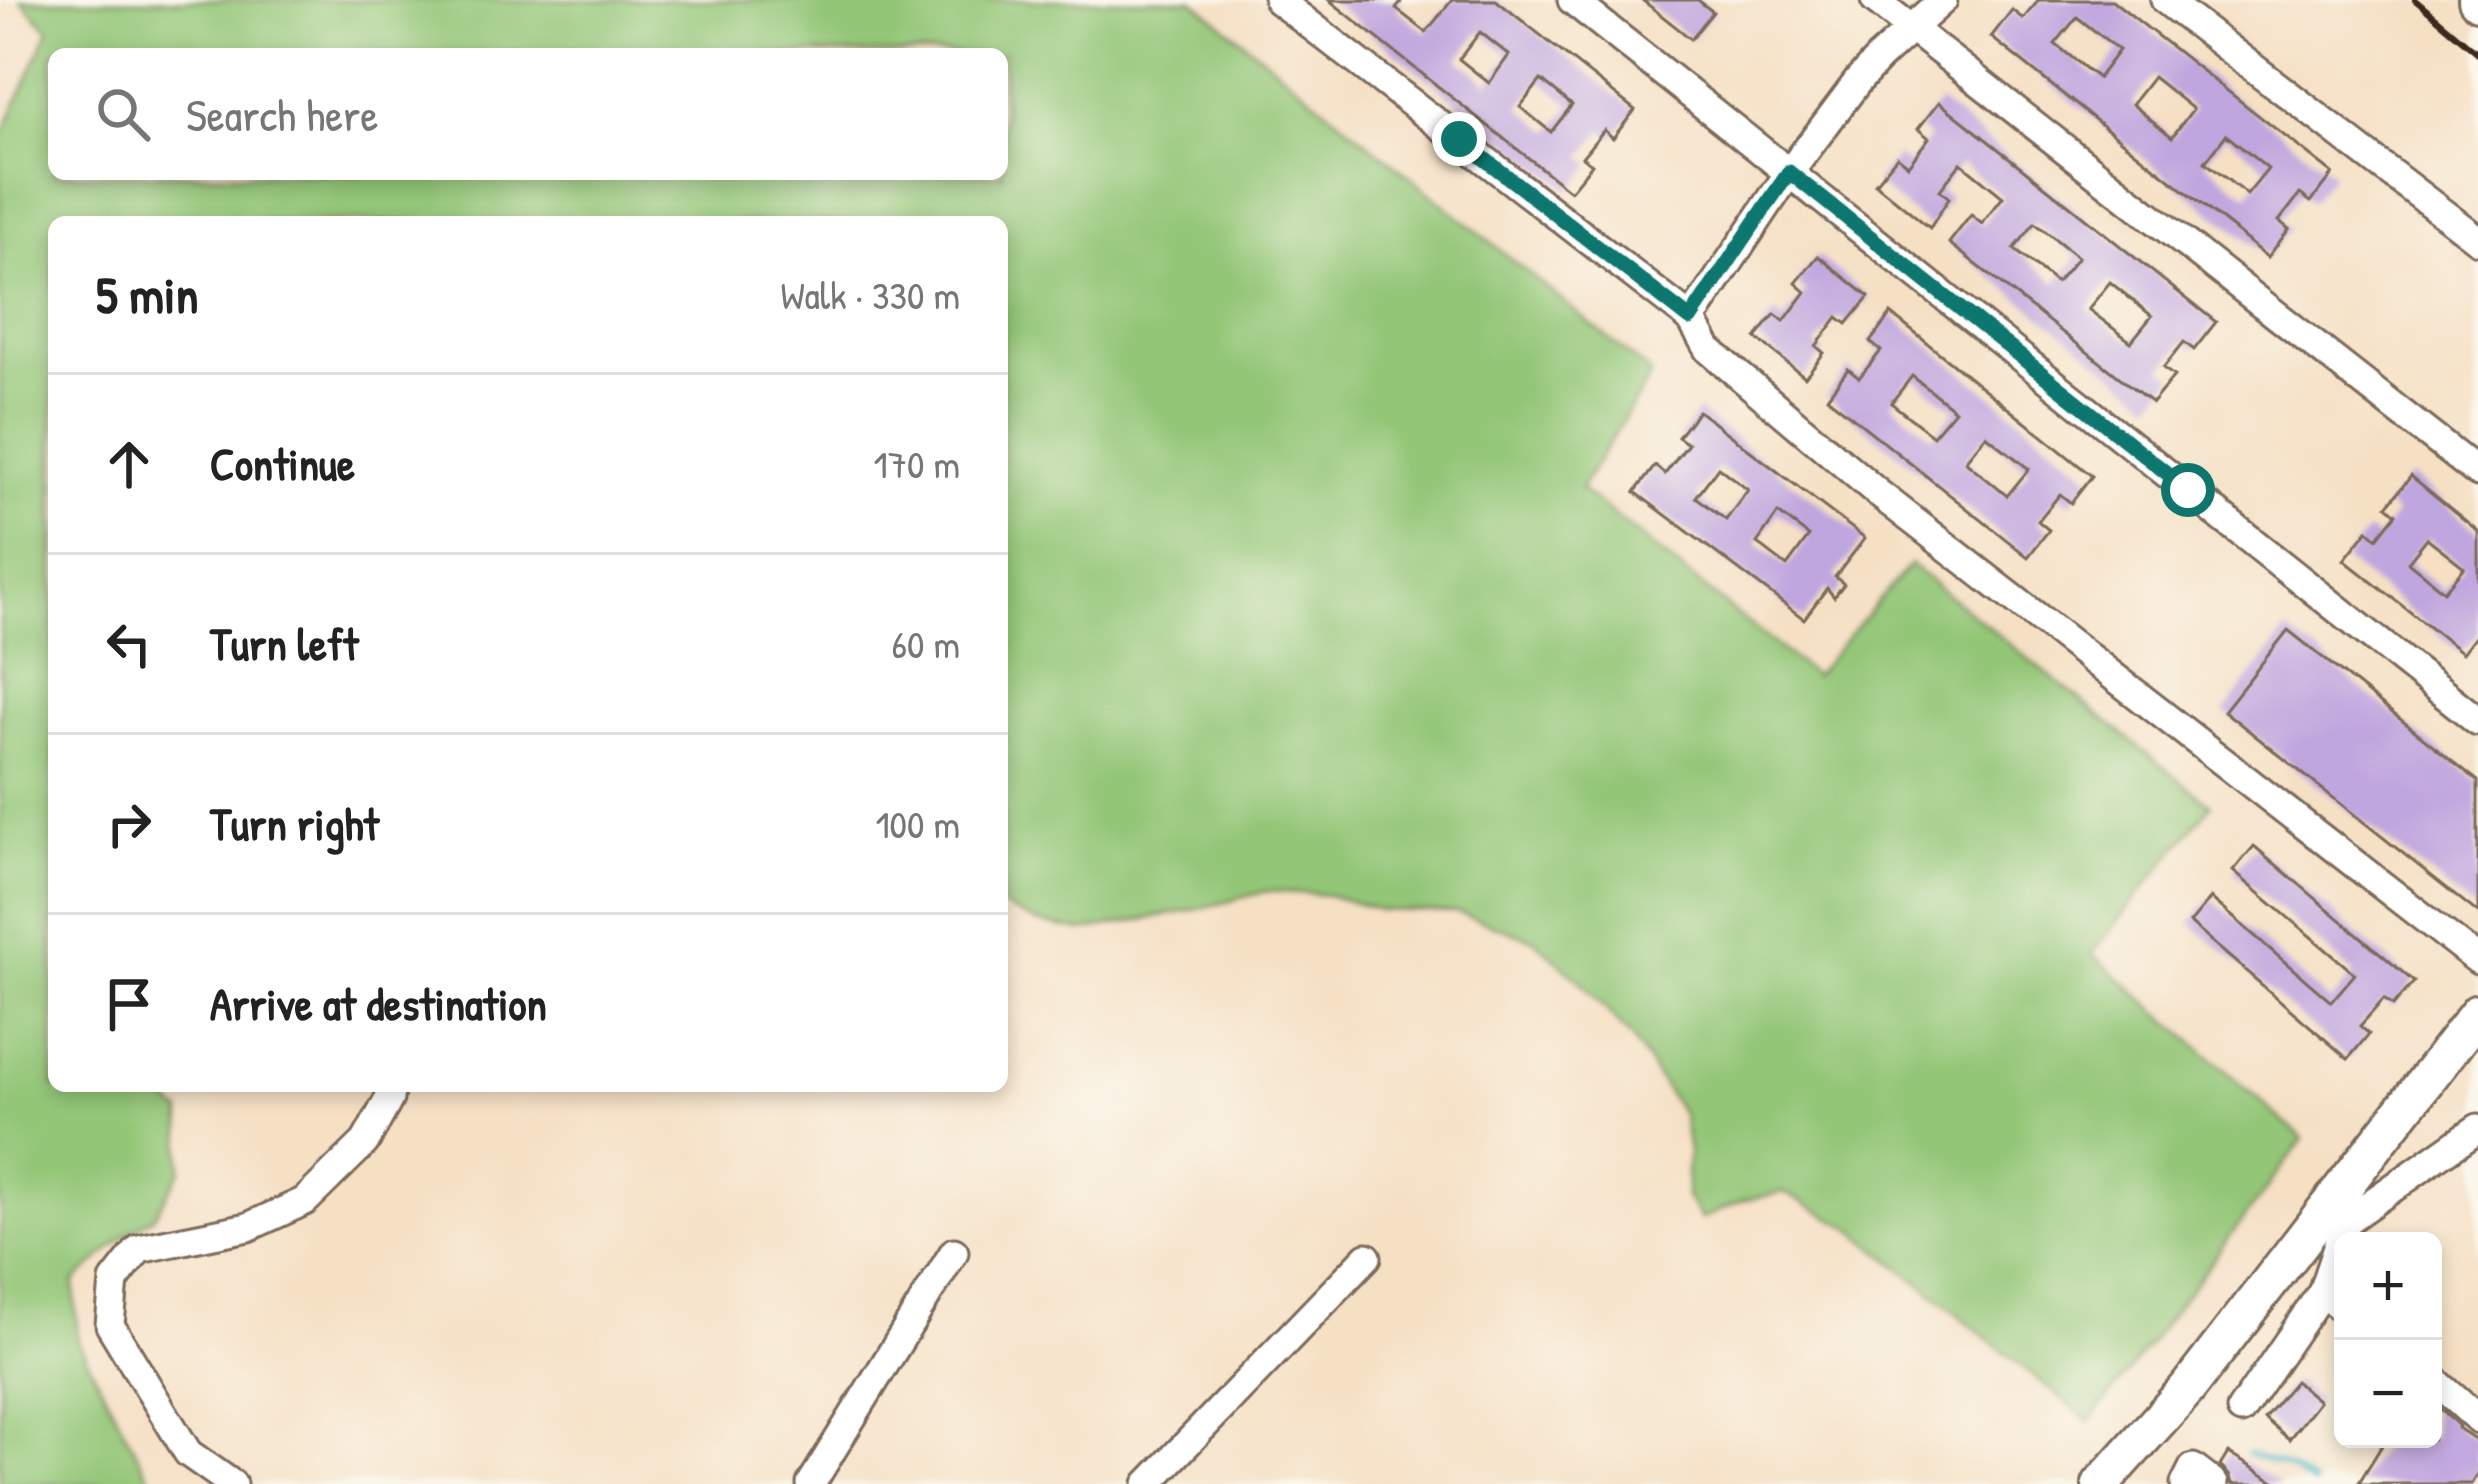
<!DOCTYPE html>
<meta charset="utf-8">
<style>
body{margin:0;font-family:"Patrick Hand",sans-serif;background:#f2f2f2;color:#222}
.controls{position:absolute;right:36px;bottom:36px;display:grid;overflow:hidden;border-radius:18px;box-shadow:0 6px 18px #0003}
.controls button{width:108px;height:108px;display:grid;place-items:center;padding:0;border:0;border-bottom:3px solid #e0e0e0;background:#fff;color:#222;font:60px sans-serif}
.stop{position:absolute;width:36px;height:36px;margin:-27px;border:9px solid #0f766e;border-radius:50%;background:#fff}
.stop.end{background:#0f766e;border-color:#fff;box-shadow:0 3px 12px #0008}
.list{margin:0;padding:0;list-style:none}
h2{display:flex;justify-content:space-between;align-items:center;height:156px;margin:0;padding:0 48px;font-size:51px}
h2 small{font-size:39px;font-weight:400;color:#767676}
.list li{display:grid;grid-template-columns:78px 1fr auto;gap:36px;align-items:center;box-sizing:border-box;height:180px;padding:0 48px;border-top:3px solid #e0e0e0}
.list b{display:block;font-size:45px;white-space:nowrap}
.list em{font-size:39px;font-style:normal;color:#767676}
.icon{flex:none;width:66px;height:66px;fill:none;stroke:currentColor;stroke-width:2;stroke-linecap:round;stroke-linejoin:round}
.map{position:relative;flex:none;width:2478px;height:1484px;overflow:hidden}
.search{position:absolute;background:#fff;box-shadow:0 6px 18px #0003;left:48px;top:48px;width:960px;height:132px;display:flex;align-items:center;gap:30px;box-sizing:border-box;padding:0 42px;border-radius:18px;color:#767676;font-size:45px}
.panel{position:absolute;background:#fff;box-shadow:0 6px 18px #0003;left:48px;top:216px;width:960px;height:876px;border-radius:18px}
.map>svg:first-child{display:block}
.green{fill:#93c677;stroke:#67784a;stroke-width:3;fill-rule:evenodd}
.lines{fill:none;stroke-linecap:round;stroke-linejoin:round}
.stream{stroke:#4bb3c9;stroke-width:6}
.building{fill:#c0a6de;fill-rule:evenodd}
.minor-casing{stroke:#7c6a58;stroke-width:33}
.major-casing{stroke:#7c6a58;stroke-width:42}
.minor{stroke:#fff;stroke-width:27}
.major{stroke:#fff;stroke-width:36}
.rail{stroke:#3b2a1e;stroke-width:6}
.route{stroke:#0f766e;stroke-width:15}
</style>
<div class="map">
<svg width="2478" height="1484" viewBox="0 0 2478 1484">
<rect width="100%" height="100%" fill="#fbf7ec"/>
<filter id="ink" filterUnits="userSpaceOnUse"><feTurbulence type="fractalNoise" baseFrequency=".00833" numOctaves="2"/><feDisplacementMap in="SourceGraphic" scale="24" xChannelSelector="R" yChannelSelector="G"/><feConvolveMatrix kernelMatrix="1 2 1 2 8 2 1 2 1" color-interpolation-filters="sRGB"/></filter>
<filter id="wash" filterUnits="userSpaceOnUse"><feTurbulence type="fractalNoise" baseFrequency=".004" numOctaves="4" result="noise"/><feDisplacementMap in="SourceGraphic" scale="48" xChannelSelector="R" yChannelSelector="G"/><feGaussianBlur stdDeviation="2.7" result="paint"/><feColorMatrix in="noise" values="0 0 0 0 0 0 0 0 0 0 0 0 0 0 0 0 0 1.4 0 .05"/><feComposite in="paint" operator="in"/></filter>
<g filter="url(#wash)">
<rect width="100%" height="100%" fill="#f5e0c4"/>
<path class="green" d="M 21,0 L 1193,0 L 1652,374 L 1580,489 L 1814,676 L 1910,564 L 2211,805 L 2092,954 L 2304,1139 L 2090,1421 L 1852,1229 L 1784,1192 L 1744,1200 L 1701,1219 L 1686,1197 L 1688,1151 L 1682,1114 L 1631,1037 L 1578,979 L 1533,939 L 1457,912 L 1379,910 L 1328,895 L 1266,891 L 1204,908 L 1082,931 L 1036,922 L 1002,906 L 1002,222 L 54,222 L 54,1086 L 160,1086 L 165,1098 L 182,1113 L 181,1170 L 154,1216 L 127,1234 L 74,1282 L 78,1342 L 153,1484 L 0,1484 L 0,140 L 49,30 ZM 54,54 L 1002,54 L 1002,174 L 54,174 Z"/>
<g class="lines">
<path class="stream" d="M 2247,1454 L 2286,1467 L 2313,1484"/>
</g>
<g id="blocks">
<g class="building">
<path d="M 1329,0 L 1403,0 L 1396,9 L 1426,32 L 1452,0 L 1496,0 L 1635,110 L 1613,138 L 1604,130 L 1582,157 L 1592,164 L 1570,191 ZM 1480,32 L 1509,55 L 1489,83 L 1459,59 ZM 1541,80 L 1572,105 L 1551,132 L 1520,107 Z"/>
<path d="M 1642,0 L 1698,0 L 1713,12 L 1691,39 Z"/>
<path d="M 2039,0 L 2112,0 L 2333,174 L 2311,202 L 2300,194 L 2279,221 L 2289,229 L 2268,257 L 1991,37 L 2012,10 L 2023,19 ZM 2077,17 L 2119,50 L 2098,78 L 2055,44 ZM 2153,77 L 2193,109 L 2172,137 L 2132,104 ZM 2226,135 L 2268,169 L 2247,195 L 2205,162 Z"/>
<path d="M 1939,102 L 2216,322 L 2194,350 L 2184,342 L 2163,368 L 2174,376 L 2152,403 L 1949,243 L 1971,215 L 1982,224 L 2003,197 L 1961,163 L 1940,190 L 1949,198 L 1930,228 L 1875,183 L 1897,156 L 1908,165 L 1929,138 L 1918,129 ZM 2035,223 L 2078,257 L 2056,283 L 2014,249 ZM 2110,282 L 2152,316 L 2131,342 L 2088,309 Z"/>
<path d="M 1818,256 L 1869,297 L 1847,324 L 1838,317 L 1816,346 L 1824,353 L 1805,377 L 1756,338 L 1775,314 L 1784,321 L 1806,292 L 1796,283 Z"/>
<path d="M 1891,314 L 2092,476 L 2071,503 L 2060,494 L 2038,521 L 2049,530 L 2028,557 L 1827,397 L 1848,369 L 1859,378 L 1881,351 L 1870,342 ZM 1912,376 L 1955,410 L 1933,436 L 1891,403 ZM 1986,435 L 2029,469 L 2007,496 L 1965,461 Z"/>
<path d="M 1698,411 L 1865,538 L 1835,577 L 1844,584 L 1834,597 L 1827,588 L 1804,619 L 1635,492 L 1655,466 L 1665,474 L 1688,444 L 1678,437 ZM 1718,467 L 1748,490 L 1726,520 L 1696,497 ZM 1778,513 L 1809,536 L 1787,566 L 1757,543 Z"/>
<path d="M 2411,476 L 2478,531 L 2478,632 L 2462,653 L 2344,560 L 2368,530 L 2377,538 L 2396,514 L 2387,506 ZM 2427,538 L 2464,567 L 2444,591 L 2408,562 Z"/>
<path d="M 2288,630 L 2478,781 L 2478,913 L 2224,711 Z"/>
<path d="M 2254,846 L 2414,982 L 2393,1006 L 2384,999 L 2360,1026 L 2369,1034 L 2348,1059 L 2190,923 L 2211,898 L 2331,1002 L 2355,974 L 2233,871 Z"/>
<path d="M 2295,1381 L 2319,1401 L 2289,1439 L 2264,1418 Z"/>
<path d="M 2433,1403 L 2459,1426 L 2458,1428 L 2478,1441 L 2478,1472 L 2471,1484 L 2358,1484 L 2386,1439 L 2433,1439 Z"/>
<path d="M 2228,1453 L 2236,1458 L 2280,1484 L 2232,1484 L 2230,1476 L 2220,1466 Z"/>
</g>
</g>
</g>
<g filter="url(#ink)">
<use href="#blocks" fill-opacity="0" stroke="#7c6a58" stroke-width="3"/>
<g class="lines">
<defs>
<g id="minor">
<path d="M 1278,0 L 1691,319"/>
<path d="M 1572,0 L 2478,721"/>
<path d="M 1875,0 L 2478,473"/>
<path d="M 1943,0 L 1879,58 L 1858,81 L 1789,173 L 1691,319 L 1708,349 L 1879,494 L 2478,960"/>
<path d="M 2165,0 L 2478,240"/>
<path d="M 2343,1309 L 2322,1292 L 2346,1221 L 2478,1128"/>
<path d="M 2433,1379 L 2478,1419"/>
<path d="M 2241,1410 L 2322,1292"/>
<path d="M 232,1484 L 188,1453 L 110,1325 L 114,1281 L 139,1249 L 248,1227 L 305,1201 L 365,1142 L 389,1099 L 391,1086"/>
<path d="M 811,1484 L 954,1252"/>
<path d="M 1148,1484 L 1367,1257"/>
<path d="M 2185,1484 L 2193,1468 L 2214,1484"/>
</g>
<g id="major">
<path d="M 2477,0 L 2478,1"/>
<path d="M 2101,1484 L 2187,1389 L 2478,1013"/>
</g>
</defs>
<use href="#minor" class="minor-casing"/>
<use href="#major" class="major-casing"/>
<use href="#minor" class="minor"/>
<use href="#major" class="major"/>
<path class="rail" d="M 2415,0 L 2478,53"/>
</g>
</g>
<g class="lines" filter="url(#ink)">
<path class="route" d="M 1459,139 L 1690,319 L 1789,172 L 2188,490"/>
</g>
</svg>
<div class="controls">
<button>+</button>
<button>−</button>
</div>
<div class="stop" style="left:2188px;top:490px"></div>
<div class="stop end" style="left:1459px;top:139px"></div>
<div class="search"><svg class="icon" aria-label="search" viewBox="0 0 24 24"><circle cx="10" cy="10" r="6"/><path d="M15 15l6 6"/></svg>Search here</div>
<section class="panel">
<h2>5 min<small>Walk · 330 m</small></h2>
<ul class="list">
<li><svg class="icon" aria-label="ahead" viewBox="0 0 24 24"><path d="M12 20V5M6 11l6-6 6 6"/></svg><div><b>Continue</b></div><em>170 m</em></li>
<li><svg class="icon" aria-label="left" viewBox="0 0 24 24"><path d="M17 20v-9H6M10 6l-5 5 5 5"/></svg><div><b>Turn left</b></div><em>60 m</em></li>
<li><svg class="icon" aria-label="right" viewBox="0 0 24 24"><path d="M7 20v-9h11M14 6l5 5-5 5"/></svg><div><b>Turn right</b></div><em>100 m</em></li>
<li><svg class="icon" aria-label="arrive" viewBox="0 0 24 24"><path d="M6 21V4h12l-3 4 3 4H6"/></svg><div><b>Arrive at destination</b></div></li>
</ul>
</section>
</div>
